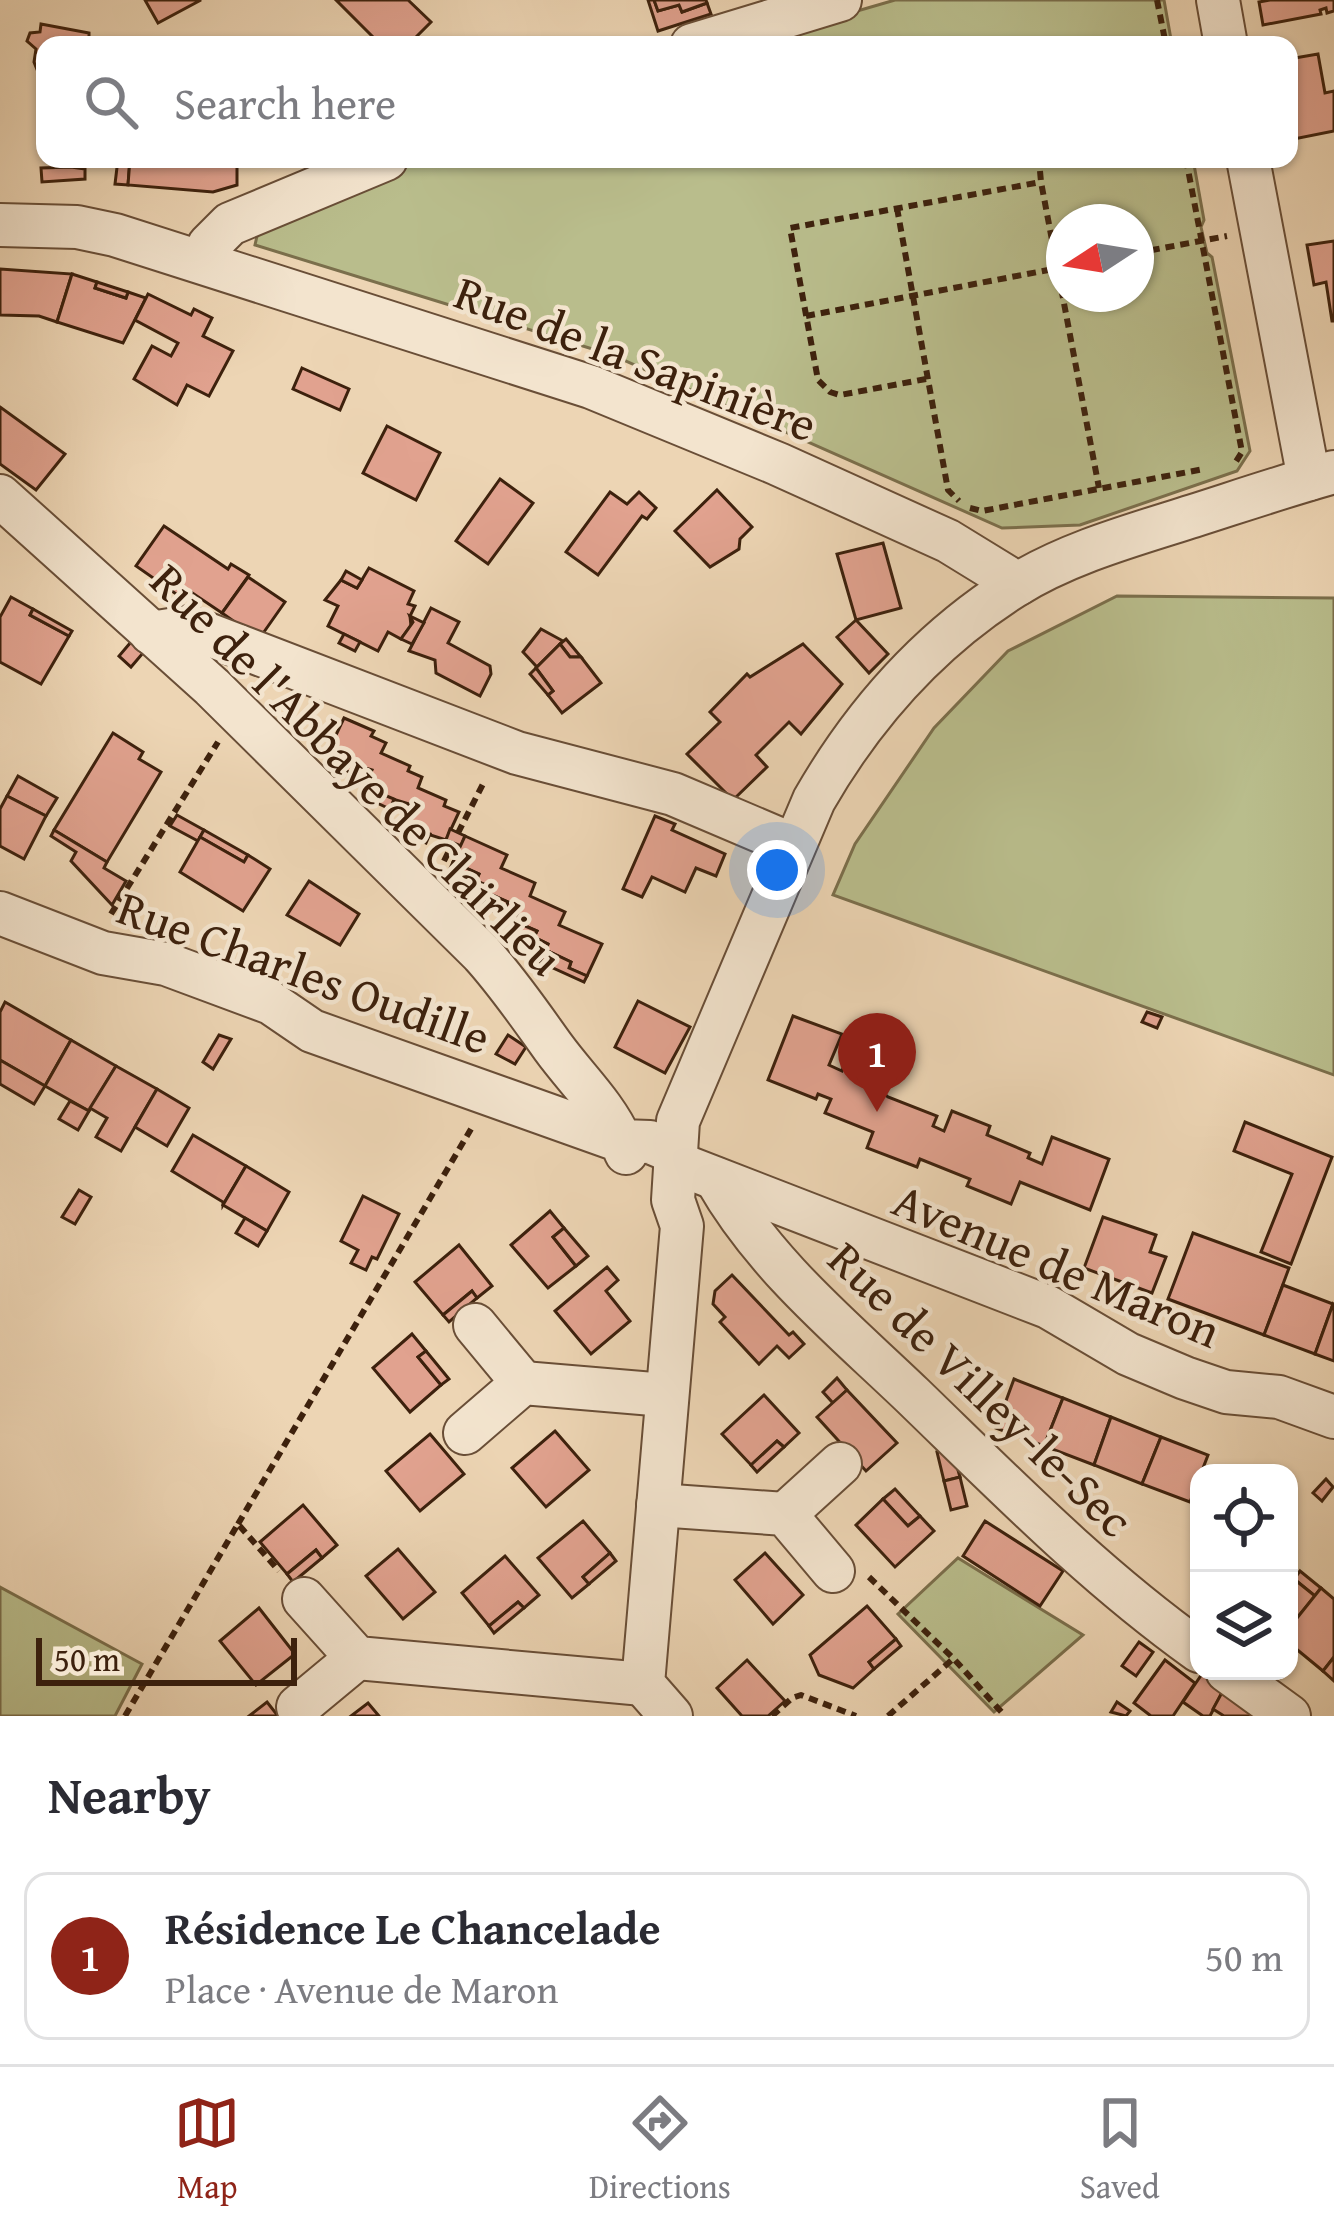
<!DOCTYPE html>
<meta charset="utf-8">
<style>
body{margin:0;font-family:"Gentium Book Plus",serif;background:#f2f2f3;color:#2b2b33}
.controls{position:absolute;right:36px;bottom:36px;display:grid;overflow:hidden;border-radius:24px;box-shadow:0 3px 9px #0004}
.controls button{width:108px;height:108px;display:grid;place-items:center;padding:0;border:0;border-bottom:3px solid #e1e1e2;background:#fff;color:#2b2b33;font:60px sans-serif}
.compass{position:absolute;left:1046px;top:204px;width:108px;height:108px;border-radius:50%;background:#fff;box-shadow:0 3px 9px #0004;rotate:258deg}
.scale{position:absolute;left:36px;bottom:30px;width:261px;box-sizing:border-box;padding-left:12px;border:6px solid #3d210d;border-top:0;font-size:33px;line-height:42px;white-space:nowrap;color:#3d210d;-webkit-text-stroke:9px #f3e4ce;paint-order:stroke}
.you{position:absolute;left:777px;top:870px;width:42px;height:42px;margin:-30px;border:9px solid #fff;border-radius:50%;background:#1a73e8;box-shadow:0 0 0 18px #1a73e833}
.badge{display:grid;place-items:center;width:78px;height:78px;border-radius:50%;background:#8f2418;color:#fff;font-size:39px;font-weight:700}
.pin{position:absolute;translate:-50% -99px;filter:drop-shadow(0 3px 6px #0008)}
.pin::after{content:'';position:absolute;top:63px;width:42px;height:36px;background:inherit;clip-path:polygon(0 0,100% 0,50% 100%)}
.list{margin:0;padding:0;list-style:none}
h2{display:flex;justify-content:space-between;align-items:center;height:156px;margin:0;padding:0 48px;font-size:51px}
h2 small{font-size:39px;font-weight:400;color:#7c7c81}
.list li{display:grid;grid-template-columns:78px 1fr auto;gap:36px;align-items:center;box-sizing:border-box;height:168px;margin:0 24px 24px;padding:0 24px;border:3px solid #e1e1e2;border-radius:24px}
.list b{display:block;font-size:45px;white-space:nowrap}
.list p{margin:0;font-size:39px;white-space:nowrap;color:#7c7c81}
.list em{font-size:39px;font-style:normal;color:#7c7c81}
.icon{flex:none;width:66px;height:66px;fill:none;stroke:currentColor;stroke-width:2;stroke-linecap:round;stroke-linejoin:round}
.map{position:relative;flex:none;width:1334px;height:1716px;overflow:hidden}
.search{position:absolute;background:#fff;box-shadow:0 3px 9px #0004;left:36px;right:36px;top:36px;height:132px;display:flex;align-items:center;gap:30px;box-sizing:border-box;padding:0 42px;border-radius:24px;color:#7c7c81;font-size:45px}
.sheet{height:348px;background:#fff}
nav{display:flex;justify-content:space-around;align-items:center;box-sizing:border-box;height:168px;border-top:3px solid #e1e1e2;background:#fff;font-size:33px;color:#7c7c81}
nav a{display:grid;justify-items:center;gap:6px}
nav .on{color:#8f2418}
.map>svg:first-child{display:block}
.green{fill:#b9bd8c;stroke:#7b6f4c;stroke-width:3;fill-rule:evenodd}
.building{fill:#e1a28f;stroke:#3d210d;stroke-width:3}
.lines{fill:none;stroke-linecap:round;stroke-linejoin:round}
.minor-casing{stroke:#694e37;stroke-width:46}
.path{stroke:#3d210d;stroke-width:6;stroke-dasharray:9 6;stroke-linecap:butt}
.minor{stroke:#f3e4ce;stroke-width:42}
.labels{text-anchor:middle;stroke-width:9;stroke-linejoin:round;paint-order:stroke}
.street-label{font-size:48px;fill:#3d210d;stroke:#f3e4ce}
</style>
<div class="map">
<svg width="1334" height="1716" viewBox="0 0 1334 1716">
<rect width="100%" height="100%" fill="#edd5b4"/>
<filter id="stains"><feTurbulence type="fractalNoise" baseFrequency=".00167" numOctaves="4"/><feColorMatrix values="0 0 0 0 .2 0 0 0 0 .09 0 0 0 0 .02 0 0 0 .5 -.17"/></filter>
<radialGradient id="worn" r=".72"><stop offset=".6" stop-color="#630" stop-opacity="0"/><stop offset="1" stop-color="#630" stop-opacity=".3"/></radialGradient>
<g class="green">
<path d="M 895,0 L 1164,0 L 1172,45 L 740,45 Z"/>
<path d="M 420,159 L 1193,159 L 1204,220 L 1201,227 L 1207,253 L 1212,257 L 1250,451 L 1237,471 L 1080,525 L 1002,528 L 612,355 L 255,245 L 260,223 ZM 1064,222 L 1136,222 L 1136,294 L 1064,294 Z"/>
<path d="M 1117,596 L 1334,598 L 1334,1075 L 833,895 L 855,844 L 934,728 L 1008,651 Z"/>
<path d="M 958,1558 L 1083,1635 L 994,1712 L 898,1614 Z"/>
<path d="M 0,1587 L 142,1664 L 115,1716 L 0,1716 Z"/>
</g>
<g class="building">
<path d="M 145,0 L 201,0 L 158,23 Z"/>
<path d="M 336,0 L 408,0 L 431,22 L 408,45 L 381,45 Z"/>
<path d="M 648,0 L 654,0 L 658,11 L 679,5 L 682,12 L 707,3 L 711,14 L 658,31 Z"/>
<path d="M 654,0 L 706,0 L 707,3 L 682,12 L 679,5 L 658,11 Z"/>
<path d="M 1270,0 L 1334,0 L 1334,11 L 1327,13 L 1326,8 L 1320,10 L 1321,14 L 1263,25 L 1259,2 Z"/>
<path d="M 41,24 L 89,33 L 89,45 L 45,45 L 45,73 L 38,72 L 34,62 L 36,49 L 27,41 L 30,33 L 40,32 Z"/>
<path d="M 1318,54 L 1325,93 L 1334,91 L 1334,131 L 1289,140 L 1289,99 L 1292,99 L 1289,59 Z"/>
<path d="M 118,159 L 130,159 L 128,185 L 115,184 Z"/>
<path d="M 130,159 L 237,159 L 237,185 L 213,192 L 128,185 Z"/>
<path d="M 71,167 L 85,169 L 85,179 L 42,182 L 41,168 Z"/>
<path d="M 1334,241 L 1334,321 L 1332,321 L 1326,282 L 1314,285 L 1307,245 Z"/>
<path d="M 0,269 L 72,274 L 57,322 L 39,316 L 0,315 Z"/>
<path d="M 72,274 L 97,282 L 95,288 L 126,298 L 128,292 L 146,298 L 123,343 L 57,322 Z"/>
<path d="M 97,282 L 128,292 L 126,298 L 95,288 Z"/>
<path d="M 148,294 L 191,315 L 194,309 L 212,318 L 203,336 L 233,351 L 209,396 L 187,385 L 177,405 L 134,379 L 152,346 L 171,356 L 178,343 L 135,320 Z"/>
<path d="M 302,368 L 349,389 L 340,410 L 293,389 Z"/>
<path d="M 0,407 L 65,454 L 36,490 L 0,464 Z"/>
<path d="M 387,426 L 440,453 L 416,500 L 363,473 Z"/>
<path d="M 500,479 L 533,503 L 488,564 L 456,541 Z"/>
<path d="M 717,490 L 752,527 L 740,539 L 739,549 L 710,567 L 675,531 Z"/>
<path d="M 610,492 L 627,504 L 639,492 L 656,508 L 647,519 L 642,516 L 598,575 L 566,552 Z"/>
<path d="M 164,526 L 228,569 L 231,564 L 249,575 L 222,613 L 185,588 L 179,596 L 136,566 Z"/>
<path d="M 883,543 L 901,608 L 856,620 L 837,554 Z"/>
<path d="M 369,568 L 414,591 L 408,604 L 415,606 L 410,616 L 411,626 L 401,639 L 388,632 L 378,651 L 328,626 L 338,606 L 325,600 L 341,580 L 357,588 Z"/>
<path d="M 346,571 L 362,580 L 357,588 L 341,580 Z"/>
<path d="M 248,577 L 285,602 L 259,639 L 222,613 Z"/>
<path d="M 11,597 L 33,609 L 30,615 L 69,636 L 41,684 L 0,662 L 0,617 Z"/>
<path d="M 431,608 L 459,622 L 448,643 L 490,666 L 491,674 L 480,696 L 436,673 L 435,660 L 409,651 Z"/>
<path d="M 33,609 L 72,631 L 69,636 L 30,615 Z"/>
<path d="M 410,616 L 424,623 L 412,644 L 401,639 L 413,622 Z"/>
<path d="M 856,620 L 888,654 L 869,673 L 837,637 Z"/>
<path d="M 541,629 L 563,641 L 537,667 L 523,652 Z"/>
<path d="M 344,634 L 360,642 L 355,651 L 339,643 Z"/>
<path d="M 566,639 L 581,657 L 570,657 L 560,644 Z"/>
<path d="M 131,642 L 143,653 L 131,667 L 119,656 Z"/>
<path d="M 560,644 L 570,657 L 581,657 L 601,683 L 562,713 L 548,695 L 553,691 L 536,668 Z"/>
<path d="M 803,644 L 842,684 L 801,734 L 789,722 L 756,755 L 767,767 L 733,800 L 687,754 L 720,722 L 710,712 L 747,674 L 750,677 Z"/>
<path d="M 536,668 L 553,691 L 548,695 L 530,674 Z"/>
<path d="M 344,718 L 374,731 L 371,736 L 386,743 L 381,753 L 410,766 L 408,771 L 422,777 L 418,788 L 446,800 L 444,806 L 459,812 L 446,840 L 399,825 L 409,804 L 363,790 L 372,770 L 326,756 Z"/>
<path d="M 113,733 L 143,752 L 139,759 L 161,772 L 107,862 L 54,830 Z"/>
<path d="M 326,756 L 344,764 L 346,759 L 358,764 L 354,774 L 325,761 Z"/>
<path d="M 18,776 L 57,798 L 46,816 L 7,796 Z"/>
<path d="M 363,790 L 380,798 L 382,794 L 394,799 L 390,809 L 360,795 Z"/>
<path d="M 7,796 L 46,816 L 24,859 L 0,846 L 0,809 Z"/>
<path d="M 177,815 L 204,830 L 198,841 L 170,826 Z"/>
<path d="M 655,816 L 675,824 L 672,830 L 725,854 L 716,876 L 696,868 L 685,892 L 652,877 L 642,897 L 623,889 Z"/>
<path d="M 399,825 L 430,834 L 426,843 L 397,830 Z"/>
<path d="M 450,829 L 465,836 L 461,846 L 446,840 Z"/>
<path d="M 54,830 L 107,862 L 104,868 L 126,881 L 112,905 L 71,861 L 76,852 L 51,836 Z"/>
<path d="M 204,830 L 248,855 L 244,862 L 200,837 Z"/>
<path d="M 465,836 L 507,855 L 501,868 L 535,883 L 530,896 L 565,912 L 559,925 L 602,944 L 587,976 L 569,968 L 571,962 L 546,950 L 548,944 L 534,937 L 537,931 L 516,922 L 519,916 L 505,909 L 508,902 L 488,893 L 491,887 L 476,881 L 479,874 L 453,862 Z"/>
<path d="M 200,837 L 244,862 L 248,855 L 270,869 L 243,911 L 180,872 Z"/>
<path d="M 453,862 L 479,874 L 476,881 L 491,887 L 488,893 L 447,875 Z"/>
<path d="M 309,881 L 359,914 L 340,945 L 287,915 Z"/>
<path d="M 488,893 L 508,902 L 505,909 L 519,916 L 516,922 L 483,906 Z"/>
<path d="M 516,922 L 537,931 L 534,937 L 548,944 L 546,950 L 511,934 Z"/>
<path d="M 546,950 L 571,962 L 569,968 L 587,976 L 584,982 L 540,962 Z"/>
<path d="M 638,1001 L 690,1027 L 665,1073 L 615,1047 Z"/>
<path d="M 5,1002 L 71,1040 L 45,1086 L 0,1060 L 0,1012 Z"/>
<path d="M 1147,1012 L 1162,1017 L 1157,1028 L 1142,1022 Z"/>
<path d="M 793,1016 L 842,1034 L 829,1065 L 842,1071 L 845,1062 L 888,1097 L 937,1116 L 933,1126 L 944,1131 L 952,1111 L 990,1126 L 987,1135 L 1030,1153 L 1028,1158 L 1042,1164 L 1052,1137 L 1109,1159 L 1090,1210 L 1020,1182 L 1011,1204 L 967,1186 L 970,1179 L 920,1159 L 917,1167 L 867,1148 L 873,1132 L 825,1113 L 831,1099 L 818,1094 L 816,1099 L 768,1080 Z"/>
<path d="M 219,1035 L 231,1039 L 213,1069 L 203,1062 Z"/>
<path d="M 508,1035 L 526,1047 L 515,1064 L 496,1054 Z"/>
<path d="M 71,1040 L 116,1066 L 89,1111 L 45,1086 Z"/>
<path d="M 0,1060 L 45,1086 L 34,1104 L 0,1084 Z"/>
<path d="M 116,1066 L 157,1089 L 121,1151 L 96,1137 L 107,1118 L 90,1108 Z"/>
<path d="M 157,1089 L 189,1108 L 167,1146 L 135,1127 Z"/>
<path d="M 70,1101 L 89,1111 L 78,1130 L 59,1119 Z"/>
<path d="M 1245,1122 L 1332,1157 L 1291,1264 L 1261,1252 L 1292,1174 L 1234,1151 Z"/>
<path d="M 193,1135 L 246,1166 L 223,1205 L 223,1202 L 172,1171 Z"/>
<path d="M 246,1166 L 289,1192 L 267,1231 L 223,1205 Z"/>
<path d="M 79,1190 L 91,1197 L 75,1224 L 62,1217 Z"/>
<path d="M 363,1196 L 399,1214 L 377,1259 L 372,1257 L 366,1270 L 351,1263 L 358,1250 L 341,1241 Z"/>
<path d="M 550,1211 L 564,1228 L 553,1237 L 576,1266 L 548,1288 L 511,1245 Z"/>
<path d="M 1103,1217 L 1156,1235 L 1150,1252 L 1166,1257 L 1152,1293 L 1084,1268 Z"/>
<path d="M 245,1218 L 267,1231 L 258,1246 L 236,1233 Z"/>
<path d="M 564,1228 L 588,1256 L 576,1266 L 553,1237 Z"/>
<path d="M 1193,1233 L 1289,1268 L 1264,1335 L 1168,1299 Z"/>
<path d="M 459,1245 L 492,1286 L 477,1298 L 472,1291 L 443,1315 L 415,1282 Z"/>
<path d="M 607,1267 L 618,1280 L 606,1291 L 630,1321 L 591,1354 L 555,1311 Z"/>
<path d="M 732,1275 L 789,1335 L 793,1332 L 804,1344 L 789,1358 L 777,1346 L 759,1364 L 720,1322 L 725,1317 L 713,1304 L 715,1291 Z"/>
<path d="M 1283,1285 L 1333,1304 L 1315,1354 L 1264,1335 Z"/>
<path d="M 472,1291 L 477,1298 L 449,1322 L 443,1315 Z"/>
<path d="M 1333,1304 L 1334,1305 L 1334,1361 L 1315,1354 Z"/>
<path d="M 412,1334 L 426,1351 L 418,1357 L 441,1385 L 410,1412 L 373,1368 Z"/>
<path d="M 426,1351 L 449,1379 L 441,1385 L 418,1357 Z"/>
<path d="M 837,1378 L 847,1390 L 833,1403 L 823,1392 Z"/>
<path d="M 1014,1379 L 1063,1398 L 1044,1446 L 996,1428 Z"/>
<path d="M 847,1390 L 897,1443 L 866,1471 L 817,1417 Z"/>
<path d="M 764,1395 L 799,1433 L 784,1447 L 777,1441 L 751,1465 L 722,1434 Z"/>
<path d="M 1063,1398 L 1111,1417 L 1094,1465 L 1044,1446 Z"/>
<path d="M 1111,1417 L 1161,1437 L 1142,1484 L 1094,1465 Z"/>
<path d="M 555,1431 L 589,1470 L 546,1507 L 512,1468 Z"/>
<path d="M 430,1434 L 464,1474 L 420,1511 L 386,1471 Z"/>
<path d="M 1161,1437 L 1208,1455 L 1190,1502 L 1142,1484 Z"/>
<path d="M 777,1441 L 784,1447 L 757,1472 L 751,1465 Z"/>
<path d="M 952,1449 L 960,1477 L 944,1481 L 937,1452 Z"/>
<path d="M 960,1477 L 967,1506 L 951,1510 L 944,1481 Z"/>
<path d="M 1326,1479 L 1333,1487 L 1322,1501 L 1313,1493 Z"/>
<path d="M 895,1489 L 920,1516 L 908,1526 L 883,1499 Z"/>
<path d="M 883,1499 L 908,1526 L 920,1516 L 934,1531 L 895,1567 L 856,1525 Z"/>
<path d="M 303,1505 L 337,1545 L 322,1558 L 316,1550 L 287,1574 L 260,1542 Z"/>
<path d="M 583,1521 L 610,1553 L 583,1577 L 589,1584 L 572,1598 L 538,1558 Z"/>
<path d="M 985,1521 L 1063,1571 L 1040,1606 L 963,1556 Z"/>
<path d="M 398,1549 L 435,1592 L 403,1619 L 366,1576 Z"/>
<path d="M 316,1550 L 322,1558 L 293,1582 L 287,1574 Z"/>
<path d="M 610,1553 L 616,1561 L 589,1584 L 583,1577 Z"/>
<path d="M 765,1553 L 803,1595 L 773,1624 L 735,1580 Z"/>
<path d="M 505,1556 L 539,1595 L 524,1608 L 518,1602 L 489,1626 L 462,1593 Z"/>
<path d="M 1300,1571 L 1321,1588 L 1315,1596 L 1294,1579 Z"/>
<path d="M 1289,1575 L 1315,1596 L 1289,1628 Z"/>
<path d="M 1321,1588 L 1334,1599 L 1334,1657 L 1323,1671 L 1289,1643 L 1289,1628 Z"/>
<path d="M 518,1602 L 524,1608 L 494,1633 L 489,1626 Z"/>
<path d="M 867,1606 L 896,1639 L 869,1662 L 874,1669 L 853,1688 L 819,1675 L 810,1655 Z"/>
<path d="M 259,1608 L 295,1654 L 256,1685 L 220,1641 Z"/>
<path d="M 896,1639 L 901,1646 L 874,1669 L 869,1662 Z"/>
<path d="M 1139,1642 L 1153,1652 L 1136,1676 L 1122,1666 Z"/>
<path d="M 1334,1657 L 1334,1681 L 1323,1671 Z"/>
<path d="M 747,1660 L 785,1701 L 768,1716 L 742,1716 L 717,1688 Z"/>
<path d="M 1165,1660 L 1195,1683 L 1173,1716 L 1151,1716 L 1134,1703 Z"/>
<path d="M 1202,1674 L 1225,1687 L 1210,1716 L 1203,1716 L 1183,1702 Z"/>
<path d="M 1225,1687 L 1267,1716 L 1224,1716 L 1213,1709 Z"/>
<path d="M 267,1702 L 278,1716 L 249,1716 Z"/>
<path d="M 1117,1702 L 1130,1711 L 1126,1716 L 1111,1712 Z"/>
<path d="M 368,1703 L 379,1716 L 351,1716 Z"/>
</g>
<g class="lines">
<defs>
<g id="minor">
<path d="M 1218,0 L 1226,45"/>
<path d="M 692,45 L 840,0"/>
<path d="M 1248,159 L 1309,479"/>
<path d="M 0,225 L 77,227 L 115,235 L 591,387 L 778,464 L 948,541 L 1018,584"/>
<path d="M 203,262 L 209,245 L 230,224 L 386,159"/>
<path d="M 0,496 L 212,687 L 482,954 C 509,984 530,1015 553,1047 C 577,1080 604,1104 621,1141 L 650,1142 L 669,1150 L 676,1163"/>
<path d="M 151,633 L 189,627 L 517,753 L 673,794 L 793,845"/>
<path d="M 0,913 L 103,953 L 166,964 L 271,1003 L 312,1031 L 621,1141 L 626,1153"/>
<path d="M 676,1163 L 1048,1307 L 1128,1354 L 1185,1378 L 1226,1392 L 1279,1397 L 1334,1417"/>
<path d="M 716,1179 C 764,1264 842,1328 912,1395 C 1005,1485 1094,1576 1199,1651"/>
<path d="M 475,1325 L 523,1383"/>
<path d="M 465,1433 L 523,1383 L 665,1395"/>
<path d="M 658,1505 L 785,1514 L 833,1571"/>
<path d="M 785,1514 L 840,1464"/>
<path d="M 304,1599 L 357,1658 L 643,1684"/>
<path d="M 1227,1671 L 1289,1716"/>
<path d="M 298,1707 L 357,1658"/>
<path d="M 671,1716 L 643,1684 L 682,1226 L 673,1200 L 678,1121 L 814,800 C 864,713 928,641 1013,587 C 1067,553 1133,535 1193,516 C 1240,501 1287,485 1334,472"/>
</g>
</defs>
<use href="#minor" class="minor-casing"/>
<g class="path">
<path d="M 1157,0 L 1166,45"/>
<path d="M 1049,159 L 1040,171 L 1041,182 L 1099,488"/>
<path d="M 1186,159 L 1242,452 L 1235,463"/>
<path d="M 897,208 L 948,490 L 959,501"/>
<path d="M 1136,253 L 1227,236"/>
<path d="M 806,316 L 1064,267"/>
<path d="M 926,379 L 840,395 L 830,392 L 818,380 L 790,228 L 1041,182"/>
<path d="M 970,508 L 982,511 L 1204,469"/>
<path d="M 458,833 L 484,782"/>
<path d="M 444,861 L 453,843"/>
<path d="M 111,914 L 218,742"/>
<path d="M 238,1524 L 471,1129"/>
<path d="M 869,1577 L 954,1659 L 1005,1716"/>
<path d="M 125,1716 L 238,1524 L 279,1571"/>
<path d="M 772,1716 L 792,1698 L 801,1695 L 856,1716"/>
<path d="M 888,1716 L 953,1659"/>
</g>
<use href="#minor" class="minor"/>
</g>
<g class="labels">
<g class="street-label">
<text transform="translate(636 358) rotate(21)" y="17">Rue de la Sapinière</text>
<text transform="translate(357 769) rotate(45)" y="17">Rue de l'Abbaye de Clairlieu</text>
<text transform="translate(304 972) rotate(20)" y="17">Rue Charles Oudille</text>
<text transform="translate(1057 1265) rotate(23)" y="17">Avenue de Maron</text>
<text transform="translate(981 1389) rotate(44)" y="17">Rue de Villey-le-Sec</text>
</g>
</g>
<rect width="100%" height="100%" filter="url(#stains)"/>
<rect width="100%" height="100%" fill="url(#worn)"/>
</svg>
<div class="controls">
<button><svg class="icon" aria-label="locate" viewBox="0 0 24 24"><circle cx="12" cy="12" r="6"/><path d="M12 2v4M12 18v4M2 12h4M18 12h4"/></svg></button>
<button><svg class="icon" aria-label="layers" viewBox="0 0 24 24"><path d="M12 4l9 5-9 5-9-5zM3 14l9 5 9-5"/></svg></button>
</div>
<svg class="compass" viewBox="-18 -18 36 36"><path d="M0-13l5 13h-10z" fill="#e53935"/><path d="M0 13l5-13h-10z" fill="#7c7c81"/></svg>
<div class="scale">50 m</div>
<div class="you"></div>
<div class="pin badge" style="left:877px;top:1112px">1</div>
<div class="search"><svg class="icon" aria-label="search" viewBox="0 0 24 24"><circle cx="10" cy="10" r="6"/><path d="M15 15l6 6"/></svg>Search here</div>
</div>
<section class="sheet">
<h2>Nearby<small></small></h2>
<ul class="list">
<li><span class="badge">1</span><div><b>Résidence Le Chancelade</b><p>Place · Avenue de Maron</p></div><em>50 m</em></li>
</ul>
</section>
<nav>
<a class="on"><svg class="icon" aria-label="map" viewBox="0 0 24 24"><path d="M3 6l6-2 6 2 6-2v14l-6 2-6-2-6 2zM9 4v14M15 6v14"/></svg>Map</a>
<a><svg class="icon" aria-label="directions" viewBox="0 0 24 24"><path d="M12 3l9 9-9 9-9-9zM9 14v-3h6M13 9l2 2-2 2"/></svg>Directions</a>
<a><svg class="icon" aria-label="saved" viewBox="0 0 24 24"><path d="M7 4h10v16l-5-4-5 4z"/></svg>Saved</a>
</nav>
